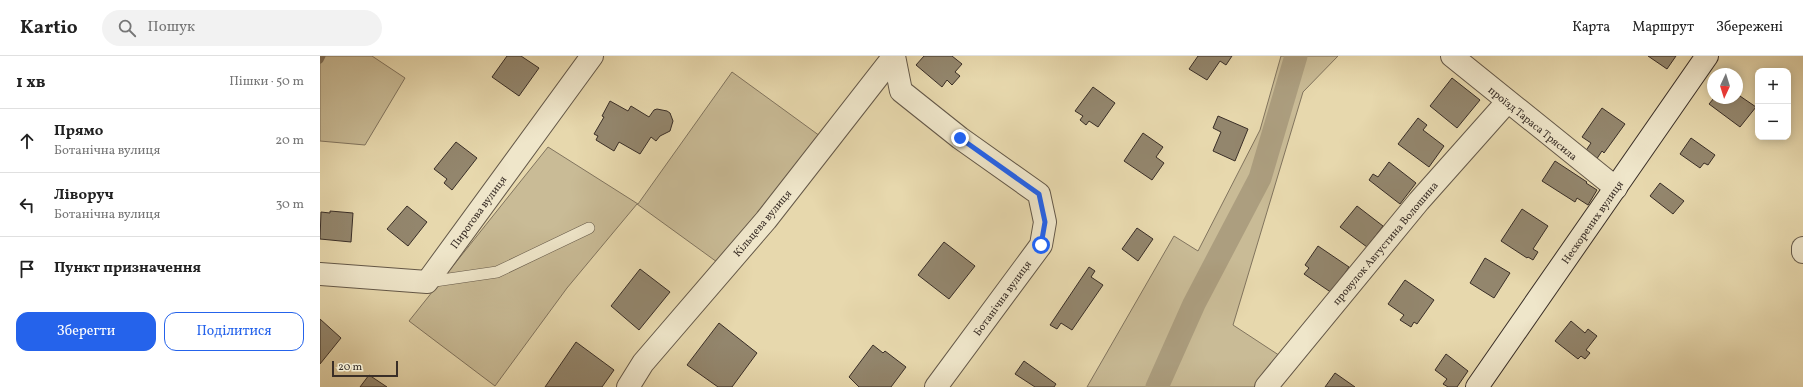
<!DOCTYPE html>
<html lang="uk">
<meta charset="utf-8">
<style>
body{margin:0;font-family:Vollkorn,serif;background:#f2f2f2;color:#222}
.controls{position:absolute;right:12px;top:12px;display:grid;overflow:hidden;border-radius:8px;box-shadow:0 2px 10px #0003}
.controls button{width:36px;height:36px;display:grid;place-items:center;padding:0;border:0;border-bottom:1px solid #e0e0e0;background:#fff;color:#222;font:20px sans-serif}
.compass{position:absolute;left:1387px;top:12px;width:36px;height:36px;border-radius:50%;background:#fff;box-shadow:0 2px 10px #0003;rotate:184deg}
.scale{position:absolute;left:12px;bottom:10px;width:66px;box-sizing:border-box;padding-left:4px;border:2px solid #392e27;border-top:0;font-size:11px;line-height:14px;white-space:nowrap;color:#392e27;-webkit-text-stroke:3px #efe6ca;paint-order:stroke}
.stop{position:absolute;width:12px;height:12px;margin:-9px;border:3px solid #2563eb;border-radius:50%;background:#fff}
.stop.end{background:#2563eb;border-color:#fff;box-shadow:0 1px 4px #0008}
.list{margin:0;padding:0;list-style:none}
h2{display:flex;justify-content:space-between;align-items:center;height:52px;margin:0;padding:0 16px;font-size:17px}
h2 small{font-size:13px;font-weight:400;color:#767676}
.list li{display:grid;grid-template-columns:26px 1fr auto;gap:12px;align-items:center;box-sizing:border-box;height:64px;padding:0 16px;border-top:1px solid #e0e0e0}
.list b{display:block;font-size:15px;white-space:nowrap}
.list p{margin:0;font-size:13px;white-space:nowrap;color:#767676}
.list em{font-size:13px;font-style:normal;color:#767676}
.actions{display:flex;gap:8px;padding:12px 16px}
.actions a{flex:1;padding:9px 0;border:1px solid #2563eb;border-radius:12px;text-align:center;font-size:14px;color:#2563eb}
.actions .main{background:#2563eb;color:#fff}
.icon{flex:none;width:22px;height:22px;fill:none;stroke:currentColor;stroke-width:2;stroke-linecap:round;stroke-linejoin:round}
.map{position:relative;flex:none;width:1483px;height:331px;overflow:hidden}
header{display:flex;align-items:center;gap:24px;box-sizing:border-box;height:56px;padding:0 20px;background:#fff;border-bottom:1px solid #e0e0e0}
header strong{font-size:19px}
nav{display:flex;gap:22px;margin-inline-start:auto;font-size:14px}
.search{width:280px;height:36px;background:#f2f2f2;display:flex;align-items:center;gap:10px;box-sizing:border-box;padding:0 14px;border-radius:22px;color:#767676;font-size:15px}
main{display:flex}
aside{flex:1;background:#fff}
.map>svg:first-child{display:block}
.green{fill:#c9bb96;stroke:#81745e}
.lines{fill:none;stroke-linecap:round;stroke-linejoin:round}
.stream{stroke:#7e715c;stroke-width:7}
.canal{stroke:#ac9e7f;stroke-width:23}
.building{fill:#93866d;stroke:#392e27}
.lane-casing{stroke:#645848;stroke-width:12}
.street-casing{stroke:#645848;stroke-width:24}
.secondary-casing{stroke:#392e27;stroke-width:24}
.lane{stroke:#efe6ca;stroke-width:11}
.street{stroke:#efe6ca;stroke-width:22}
.secondary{stroke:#efe6ca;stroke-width:22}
.route{stroke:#2563eb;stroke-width:5}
.labels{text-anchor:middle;stroke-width:3;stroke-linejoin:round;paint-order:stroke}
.street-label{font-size:11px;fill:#392e27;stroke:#efe6ca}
</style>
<header>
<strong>Kartio</strong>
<div class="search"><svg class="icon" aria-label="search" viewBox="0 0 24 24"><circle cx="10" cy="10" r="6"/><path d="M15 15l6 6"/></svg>Пошук</div>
<nav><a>Карта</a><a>Маршрут</a><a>Збережені</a></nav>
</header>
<main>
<aside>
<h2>1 хв<small>Пішки · 50 m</small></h2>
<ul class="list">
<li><svg class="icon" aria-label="ahead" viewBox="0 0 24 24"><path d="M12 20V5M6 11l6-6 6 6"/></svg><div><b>Прямо</b><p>Ботанічна вулиця</p></div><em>20 m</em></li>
<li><svg class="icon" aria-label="left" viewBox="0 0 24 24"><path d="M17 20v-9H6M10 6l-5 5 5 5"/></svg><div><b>Ліворуч</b><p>Ботанічна вулиця</p></div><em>30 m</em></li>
<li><svg class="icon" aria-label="arrive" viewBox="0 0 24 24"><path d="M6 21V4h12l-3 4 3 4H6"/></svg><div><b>Пункт призначення</b></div></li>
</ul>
<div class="actions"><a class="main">Зберегти</a><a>Поділитися</a></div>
</aside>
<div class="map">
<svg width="1483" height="331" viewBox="0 0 1483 331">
<rect width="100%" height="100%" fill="#e7d8ad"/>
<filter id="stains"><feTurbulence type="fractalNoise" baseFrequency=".005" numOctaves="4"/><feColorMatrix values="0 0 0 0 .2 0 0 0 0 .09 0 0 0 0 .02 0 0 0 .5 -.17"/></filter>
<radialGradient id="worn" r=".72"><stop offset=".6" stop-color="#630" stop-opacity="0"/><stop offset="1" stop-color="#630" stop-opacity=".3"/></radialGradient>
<g class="green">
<path d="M 0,0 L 52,0 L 85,22 L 45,89 L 0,85 Z"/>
<path d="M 961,0 L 1018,0 L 983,36 L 913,269 L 977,311 L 960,331 L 767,331 L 854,180 L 878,195 L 940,74 Z"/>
<path d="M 412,16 L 500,80 L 397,206 L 317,148 L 247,232 L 175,330 L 89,265 L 228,91 L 318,148 Z"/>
</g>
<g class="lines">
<path class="stream" d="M 0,4 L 2,0"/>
<path class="canal" d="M 837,331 L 874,248 L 940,122 L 976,0"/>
</g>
<g class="building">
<path d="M 187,0 L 201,0 L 219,12 L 199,40 L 172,21 Z"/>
<path d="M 604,0 L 632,0 L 642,8 L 635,16 L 640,20 L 632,29 L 627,24 L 622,31 L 596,9 Z"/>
<path d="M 878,0 L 912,0 L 906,9 L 900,5 L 887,24 L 869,13 Z"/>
<path d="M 1328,0 L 1356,0 L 1347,13 Z"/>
<path d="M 1132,22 L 1160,44 L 1137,72 L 1110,50 Z"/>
<path d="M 773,31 L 795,47 L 778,71 L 769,65 L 766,69 L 760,64 L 763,60 L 755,55 Z"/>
<path d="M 1417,38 L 1436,51 L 1420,71 L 1389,48 L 1394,42 L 1417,42 Z"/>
<path d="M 290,45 L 308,55 L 311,50 L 329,61 L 334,54 L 337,53 L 347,55 L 350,57 L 353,65 L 350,75 L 340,80 L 336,85 L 331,81 L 320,98 L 299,86 L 294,95 L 276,84 L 278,80 L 274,78 L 284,61 L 282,60 Z"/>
<path d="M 1282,52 L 1305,68 L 1284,97 L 1282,95 L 1276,104 L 1265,96 L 1271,87 L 1262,81 Z"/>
<path d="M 898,60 L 928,73 L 915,105 L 893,95 L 901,76 L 893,72 Z"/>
<path d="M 1098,62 L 1107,69 L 1103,74 L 1124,90 L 1109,111 L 1078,88 Z"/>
<path d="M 823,77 L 843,91 L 836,101 L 844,107 L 832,124 L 804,105 Z"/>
<path d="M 1371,82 L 1395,99 L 1388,109 L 1384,107 L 1380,112 L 1360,98 Z"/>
<path d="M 136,86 L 157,102 L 132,134 L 124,127 L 127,123 L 114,113 Z"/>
<path d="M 1235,105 L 1267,126 L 1266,127 L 1277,134 L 1268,149 L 1257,142 L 1255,146 L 1222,125 Z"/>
<path d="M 1069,106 L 1096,127 L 1080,148 L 1049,124 L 1053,118 L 1058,121 Z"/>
<path d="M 1340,127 L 1364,145 L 1353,158 L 1330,140 Z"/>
<path d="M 87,150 L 107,166 L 88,190 L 67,173 Z"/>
<path d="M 1037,150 L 1063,170 L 1047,191 L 1020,171 Z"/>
<path d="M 1202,153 L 1228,170 L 1213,193 L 1218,196 L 1213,204 L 1208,201 L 1207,202 L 1181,185 Z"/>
<path d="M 10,155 L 33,157 L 31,186 L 0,183 L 1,156 L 10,157 Z"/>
<path d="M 817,172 L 833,183 L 818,205 L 802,193 Z"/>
<path d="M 624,186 L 655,210 L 629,243 L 598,219 Z"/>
<path d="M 998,190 L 1029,211 L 1012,237 L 984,218 L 989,212 L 985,209 Z"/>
<path d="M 1165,202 L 1190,217 L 1174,242 L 1150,227 Z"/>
<path d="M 769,211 L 775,215 L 771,221 L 783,229 L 752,274 L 741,267 L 737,273 L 730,269 Z"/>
<path d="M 320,213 L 350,236 L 319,274 L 291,250 Z"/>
<path d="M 1085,224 L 1114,244 L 1097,268 L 1094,266 L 1091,271 L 1080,264 L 1084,259 L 1068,248 Z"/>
<path d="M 0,263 L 21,282 L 0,308 Z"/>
<path d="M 1251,265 L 1265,277 L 1268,273 L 1277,280 L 1266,294 L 1270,297 L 1265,303 L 1261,300 L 1258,303 L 1235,285 Z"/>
<path d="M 399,267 L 437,297 L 412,331 L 398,331 L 367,309 Z"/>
<path d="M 256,286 L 294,314 L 282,331 L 225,331 Z"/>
<path d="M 553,289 L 563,297 L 565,295 L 586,311 L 571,331 L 539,331 L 529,321 Z"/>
<path d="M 1126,298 L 1148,315 L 1137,331 L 1128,331 L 1123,328 L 1127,323 L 1115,314 Z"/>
<path d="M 704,305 L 736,328 L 734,331 L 715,331 L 695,318 Z"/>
<path d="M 1015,317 L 1035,331 L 1005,331 Z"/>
<path d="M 49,319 L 67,331 L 40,331 Z"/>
</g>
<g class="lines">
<defs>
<path id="lane" d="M 108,226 L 177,216 L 269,172"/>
<g id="street">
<path d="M 574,0 L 581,35 L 640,82 L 719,138 L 725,166 L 721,189 L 616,331"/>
<path d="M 1132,0 L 1296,132"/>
<path d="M 1483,192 L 1483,196"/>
<path d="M 0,218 L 107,226 L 272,0"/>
<path d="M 308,331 L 323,307 L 446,164 L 574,0"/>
<path d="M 946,331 L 1099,145 L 1187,46"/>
</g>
<path id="secondary" d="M 1157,331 L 1387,0"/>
</defs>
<use href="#lane" class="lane-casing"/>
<use href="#street" class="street-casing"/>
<use href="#secondary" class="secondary-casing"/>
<use href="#lane" class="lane"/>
<use href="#street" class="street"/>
<use href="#secondary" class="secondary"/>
</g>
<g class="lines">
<path class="route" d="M 640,82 L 719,138 L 725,166 L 721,189"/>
</g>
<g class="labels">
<g class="street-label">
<text transform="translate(1213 67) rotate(39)" y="4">проїзд Тараса Трясила</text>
<text transform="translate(158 156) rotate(-54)" y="4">Пирогова вулиця</text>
<text transform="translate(1272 166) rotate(-55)" y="4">Нескорених вулиця</text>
<text transform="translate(442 167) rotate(-50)" y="4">Кільцева вулиця</text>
<text transform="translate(1065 187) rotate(-50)" y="4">провулок Августина Волошина</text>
<text transform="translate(682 242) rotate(-54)" y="4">Ботанічна вулиця</text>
</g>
</g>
<rect width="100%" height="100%" filter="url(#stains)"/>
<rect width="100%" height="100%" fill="url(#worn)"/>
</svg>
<div class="controls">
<button>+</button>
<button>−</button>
</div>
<svg class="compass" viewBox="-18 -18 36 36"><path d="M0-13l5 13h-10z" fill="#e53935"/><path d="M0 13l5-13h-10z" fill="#767676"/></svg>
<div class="scale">20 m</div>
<div class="stop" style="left:721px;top:189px"></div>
<div class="stop end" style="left:640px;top:82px"></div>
</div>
</main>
